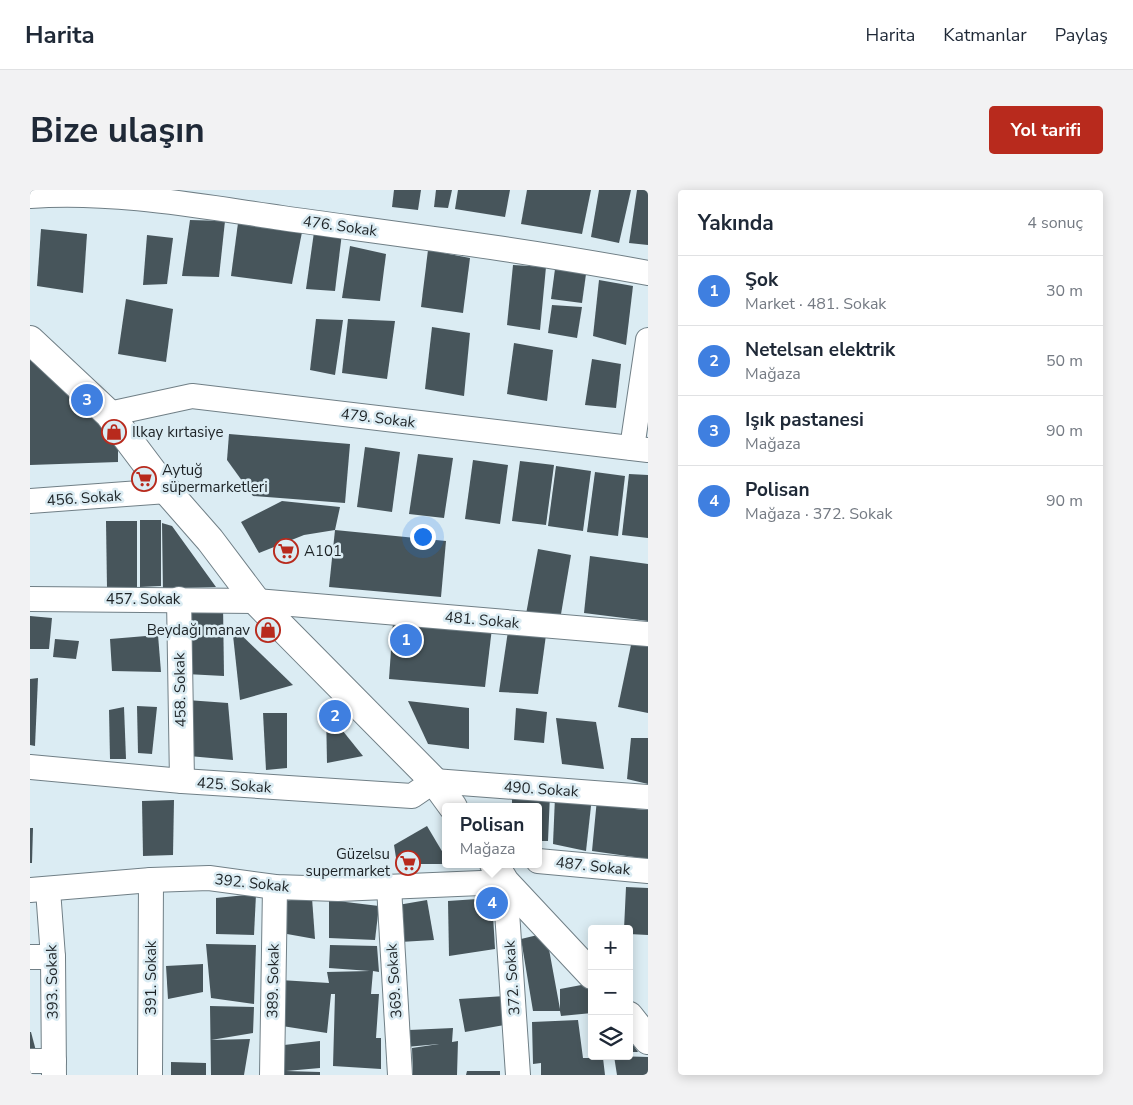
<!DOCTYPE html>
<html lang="tr">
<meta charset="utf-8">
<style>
body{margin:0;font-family:"Nunito Sans",sans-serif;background:#f2f2f3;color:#1f2937}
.controls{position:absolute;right:15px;bottom:15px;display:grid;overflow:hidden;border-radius:5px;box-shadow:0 2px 12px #0003}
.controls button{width:45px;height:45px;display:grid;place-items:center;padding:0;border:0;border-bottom:1px solid #e0e1e3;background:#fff;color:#1f2937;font:25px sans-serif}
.you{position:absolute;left:392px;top:346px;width:18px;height:18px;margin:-12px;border:4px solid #fff;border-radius:50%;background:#1a73e8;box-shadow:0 0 0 8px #1a73e833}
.badge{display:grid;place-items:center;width:32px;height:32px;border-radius:50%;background:#b82a1d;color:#fff;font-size:16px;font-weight:700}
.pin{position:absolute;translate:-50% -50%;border:2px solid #fff;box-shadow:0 1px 5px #0006}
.popup{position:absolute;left:412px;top:613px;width:100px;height:65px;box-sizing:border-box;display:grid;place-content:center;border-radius:5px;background:#fff;filter:drop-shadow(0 1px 4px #0005);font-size:16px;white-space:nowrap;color:#747a83}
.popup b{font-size:19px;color:#1f2937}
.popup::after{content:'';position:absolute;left:50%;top:100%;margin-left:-10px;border:10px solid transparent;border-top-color:#fff}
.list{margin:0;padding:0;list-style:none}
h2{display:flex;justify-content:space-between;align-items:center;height:65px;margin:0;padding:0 20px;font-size:21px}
h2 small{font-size:16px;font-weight:400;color:#747a83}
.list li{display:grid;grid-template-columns:32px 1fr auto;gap:15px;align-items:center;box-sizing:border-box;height:70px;padding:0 20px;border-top:1px solid #e0e1e3}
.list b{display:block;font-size:19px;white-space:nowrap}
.list p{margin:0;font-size:16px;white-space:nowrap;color:#747a83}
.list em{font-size:16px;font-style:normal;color:#747a83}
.icon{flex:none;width:28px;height:28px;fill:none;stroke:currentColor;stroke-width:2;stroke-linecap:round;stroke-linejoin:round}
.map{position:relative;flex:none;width:618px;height:885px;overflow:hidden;border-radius:5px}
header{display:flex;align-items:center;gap:30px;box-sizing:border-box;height:70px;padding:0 25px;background:#fff;border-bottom:1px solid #e0e1e3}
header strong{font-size:24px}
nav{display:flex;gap:28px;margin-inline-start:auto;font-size:18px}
.intro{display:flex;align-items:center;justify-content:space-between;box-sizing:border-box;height:120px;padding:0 30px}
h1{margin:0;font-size:35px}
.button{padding:12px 22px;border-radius:5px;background:#b82a1d;color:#fff;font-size:18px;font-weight:700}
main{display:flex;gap:30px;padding:0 30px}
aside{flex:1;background:#fff;border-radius:5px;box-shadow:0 2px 12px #0003}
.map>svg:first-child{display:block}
.building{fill:#47555b}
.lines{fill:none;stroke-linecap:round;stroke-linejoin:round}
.minor-casing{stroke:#707f86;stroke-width:26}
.tertiary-casing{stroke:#707f86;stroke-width:30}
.minor{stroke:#fff;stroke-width:24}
.tertiary{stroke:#fff;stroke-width:28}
.labels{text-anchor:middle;stroke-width:5;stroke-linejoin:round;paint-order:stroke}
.street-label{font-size:15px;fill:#1d2326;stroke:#dbecf3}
.poi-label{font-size:15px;fill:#1d2326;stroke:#dbecf3;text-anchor:start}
</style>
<header>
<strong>Harita</strong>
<nav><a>Harita</a><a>Katmanlar</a><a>Paylaş</a></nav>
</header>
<div class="intro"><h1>Bize ulaşın</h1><a class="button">Yol tarifi</a></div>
<main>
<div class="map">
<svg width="618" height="885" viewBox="0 0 618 885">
<rect width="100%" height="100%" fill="#dbecf3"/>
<g class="building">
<path d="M 364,0 L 391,0 L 388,20 L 362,17 Z"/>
<path d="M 406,0 L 422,0 L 418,18 L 404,17 Z"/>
<path d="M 428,0 L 480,0 L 475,27 L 425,19 Z"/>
<path d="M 497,0 L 561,0 L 552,44 L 491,34 Z"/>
<path d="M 569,0 L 601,0 L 589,53 L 561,47 Z"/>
<path d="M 607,0 L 618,0 L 618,55 L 599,53 Z"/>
<path d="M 160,30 L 195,31 L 189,87 L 152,86 Z"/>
<path d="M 208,33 L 272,42 L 262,94 L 201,86 Z"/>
<path d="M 11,39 L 57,44 L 53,103 L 7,96 Z"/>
<path d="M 284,42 L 312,43 L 305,101 L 276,99 Z"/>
<path d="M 117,45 L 143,48 L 137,94 L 113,95 Z"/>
<path d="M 320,56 L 356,64 L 350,111 L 312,108 Z"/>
<path d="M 398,60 L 440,68 L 433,123 L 391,117 Z"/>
<path d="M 483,75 L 516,77 L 510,140 L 477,135 Z"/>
<path d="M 525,79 L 556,84 L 552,113 L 521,109 Z"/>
<path d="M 569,90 L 603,96 L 596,155 L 563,146 Z"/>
<path d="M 96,109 L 143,119 L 136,172 L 88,164 Z"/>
<path d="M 522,115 L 552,117 L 547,148 L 518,143 Z"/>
<path d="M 286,129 L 313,130 L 305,185 L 280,180 Z"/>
<path d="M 318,129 L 365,131 L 357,189 L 312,183 Z"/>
<path d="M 402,137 L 440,143 L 434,206 L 395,199 Z"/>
<path d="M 484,153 L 523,160 L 517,211 L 477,204 Z"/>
<path d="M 0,157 L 88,243 L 88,272 L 0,275 Z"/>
<path d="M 562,169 L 591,174 L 586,218 L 555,215 Z"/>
<path d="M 199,244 L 320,254 L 315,313 L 223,306 L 197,270 Z"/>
<path d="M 335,257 L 370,262 L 362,322 L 327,317 Z"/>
<path d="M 388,264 L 423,268 L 414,328 L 379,324 Z"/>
<path d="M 443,270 L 478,275 L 470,334 L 435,329 Z"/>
<path d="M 490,271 L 524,275 L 516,335 L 482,331 Z"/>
<path d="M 526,276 L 561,281 L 553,341 L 518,336 Z"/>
<path d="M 565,282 L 595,286 L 588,346 L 557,342 Z"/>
<path d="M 599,284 L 618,285 L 618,348 L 592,345 Z"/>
<path d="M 252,311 L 310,317 L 305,340 L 274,345 L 229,363 L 211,332 Z"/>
<path d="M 110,330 L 131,330 L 131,396 L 110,397 Z"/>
<path d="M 76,331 L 107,331 L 107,397 L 77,398 Z"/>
<path d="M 132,333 L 142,336 L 186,397 L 151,398 L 133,403 Z"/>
<path d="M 305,340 L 416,351 L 411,407 L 299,397 Z"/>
<path d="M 508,359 L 541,365 L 530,430 L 496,424 Z"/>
<path d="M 560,366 L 618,374 L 618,431 L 554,423 Z"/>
<path d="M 193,414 L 194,486 L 156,484 L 154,416 Z"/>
<path d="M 0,426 L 22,428 L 19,459 L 0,459 Z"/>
<path d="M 363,432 L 462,438 L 455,497 L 359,489 Z"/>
<path d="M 202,436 L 263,495 L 210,510 Z"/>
<path d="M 478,441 L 516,445 L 508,504 L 469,502 Z"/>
<path d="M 128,445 L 131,482 L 82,481 L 80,449 Z"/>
<path d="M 25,449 L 49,451 L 46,469 L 23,467 Z"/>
<path d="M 601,455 L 618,455 L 618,523 L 588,517 Z"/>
<path d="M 8,488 L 5,556 L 0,555 L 0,489 Z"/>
<path d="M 157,510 L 198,513 L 203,570 L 159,566 Z"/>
<path d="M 378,511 L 439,518 L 439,559 L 398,554 Z"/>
<path d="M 107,516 L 127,517 L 122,564 L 108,563 Z"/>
<path d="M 94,517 L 96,569 L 80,569 L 79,520 Z"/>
<path d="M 486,518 L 517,522 L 514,553 L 484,550 Z"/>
<path d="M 296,520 L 333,566 L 297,573 Z"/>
<path d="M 233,523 L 257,523 L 257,578 L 236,580 Z"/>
<path d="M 526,528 L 566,532 L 574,579 L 532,574 Z"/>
<path d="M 601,548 L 618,548 L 618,594 L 597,589 Z"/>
<path d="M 520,604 L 518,651 L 508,651 L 508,617 L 482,617 L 482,605 Z"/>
<path d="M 525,607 L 562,607 L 556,661 L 523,654 Z"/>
<path d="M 567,609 L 606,611 L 605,619 L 618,620 L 618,669 L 562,661 Z"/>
<path d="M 144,610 L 143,665 L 113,666 L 112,611 Z"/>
<path d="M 397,636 L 416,668 L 416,674 L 367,674 L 364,655 Z"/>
<path d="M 0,638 L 3,638 L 2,673 L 0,673 Z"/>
<path d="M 596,697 L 618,698 L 618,745 L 599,744 L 599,739 L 594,739 Z"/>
<path d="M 226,704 L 224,745 L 186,744 L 186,708 Z"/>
<path d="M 282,708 L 285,749 L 257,744 L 251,711 Z"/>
<path d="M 462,708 L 465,759 L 419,766 L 418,711 Z"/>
<path d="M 299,710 L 349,716 L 345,750 L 299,748 Z"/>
<path d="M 397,710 L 404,750 L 370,752 L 368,715 Z"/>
<path d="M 516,743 L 530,819 L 530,799 L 562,793 L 562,823 L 531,826 L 530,821 L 503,821 L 491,749 Z"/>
<path d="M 176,754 L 226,755 L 224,814 L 181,808 Z"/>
<path d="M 300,755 L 347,756 L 349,782 L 343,781 L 341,804 L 349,804 L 346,848 L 351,848 L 351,879 L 303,876 L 305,804 L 301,804 L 297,843 L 252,836 L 250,790 L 299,793 L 297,782 L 340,781 L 299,778 Z"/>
<path d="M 173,774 L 173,802 L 138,809 L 136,776 Z"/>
<path d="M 475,806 L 480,834 L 435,842 L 429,809 Z"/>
<path d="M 180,816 L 224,817 L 223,843 L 181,850 L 220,849 L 214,885 L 181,885 Z"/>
<path d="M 558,829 L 562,829 L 562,851 L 560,851 Z"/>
<path d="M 548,830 L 553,868 L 573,868 L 575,885 L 511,885 L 511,873 L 503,874 L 502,832 Z"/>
<path d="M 423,838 L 422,852 L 428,851 L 427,885 L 383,885 L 382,858 L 409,854 L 376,857 L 379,840 Z"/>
<path d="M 0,842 L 1,842 L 6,861 L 0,861 Z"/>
<path d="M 599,849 L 608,862 L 599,862 Z"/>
<path d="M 290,851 L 290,878 L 256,881 L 290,882 L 290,885 L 254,885 L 254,855 Z"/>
<path d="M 584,866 L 618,867 L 618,885 L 587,885 Z"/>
<path d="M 141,872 L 176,873 L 176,885 L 141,885 Z"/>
<path d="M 437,881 L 470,881 L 470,885 L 436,885 Z"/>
</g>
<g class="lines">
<defs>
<g id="minor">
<path d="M 0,6 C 83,0 169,16 252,28 C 374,45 496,60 618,83"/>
<path d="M 79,224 L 162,206 L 618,260"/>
<path d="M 602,258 L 618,150"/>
<path d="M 0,311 L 137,301"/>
<path d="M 0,409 L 226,411 L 618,444"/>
<path d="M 149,409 L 152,591"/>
<path d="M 0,577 L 152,591 L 382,606 L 404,591 L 618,607"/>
<path d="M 508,671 L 618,681"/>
<path d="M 359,697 L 370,885"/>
<path d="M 0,700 L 121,690 L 179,688 L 245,697 L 308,699 L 475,692 L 488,885"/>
<path d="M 18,700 L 23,767 L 24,885"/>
<path d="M 0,767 L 23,767"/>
<path d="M 0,871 L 24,871"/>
<path d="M 120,885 L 121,690"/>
<path d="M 242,885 L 245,697"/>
</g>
<g id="tertiary">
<path d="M 0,150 L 79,224 L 137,301 L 180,350 L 226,411 L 404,591 L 423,617"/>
<path d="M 464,674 L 475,692 L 562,785"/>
<path d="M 599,826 L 618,850"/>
</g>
</defs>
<use href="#minor" class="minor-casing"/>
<use href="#tertiary" class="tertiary-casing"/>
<use href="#minor" class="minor"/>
<use href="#tertiary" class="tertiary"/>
</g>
<defs>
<symbol id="shop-ring" viewBox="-11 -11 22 22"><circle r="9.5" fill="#dbecf3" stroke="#b82a1d" stroke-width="1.5"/><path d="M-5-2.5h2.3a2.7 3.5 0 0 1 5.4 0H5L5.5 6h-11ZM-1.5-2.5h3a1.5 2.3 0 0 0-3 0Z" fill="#b82a1d"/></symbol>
<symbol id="supermarket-ring" viewBox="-11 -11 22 22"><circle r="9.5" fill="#dbecf3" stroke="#b82a1d" stroke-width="1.5"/><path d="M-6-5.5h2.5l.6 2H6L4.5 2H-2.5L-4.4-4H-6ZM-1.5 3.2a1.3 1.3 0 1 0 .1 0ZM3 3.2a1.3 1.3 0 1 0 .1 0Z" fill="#b82a1d"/></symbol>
</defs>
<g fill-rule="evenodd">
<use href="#shop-ring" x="70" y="228" width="28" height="28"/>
<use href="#supermarket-ring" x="100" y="275" width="28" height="28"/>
<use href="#supermarket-ring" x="242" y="347" width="28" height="28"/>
<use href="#shop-ring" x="224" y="426" width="28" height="28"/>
<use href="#supermarket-ring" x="364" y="659" width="28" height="28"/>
</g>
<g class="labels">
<g class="street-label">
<text transform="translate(310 36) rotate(8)" y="5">476. Sokak</text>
<text transform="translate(348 228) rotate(7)" y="5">479. Sokak</text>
<text transform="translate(54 308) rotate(-4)" y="5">456. Sokak</text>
<text x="113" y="414">457. Sokak</text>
<text transform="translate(452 430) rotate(5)" y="5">481. Sokak</text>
<text transform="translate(150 500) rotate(-91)" y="5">458. Sokak</text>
<text transform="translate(204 595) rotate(4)" y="5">425. Sokak</text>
<text transform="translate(511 599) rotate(4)" y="5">490. Sokak</text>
<text transform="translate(563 676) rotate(6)" y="5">487. Sokak</text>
<text transform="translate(222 693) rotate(6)" y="5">392. Sokak</text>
<text transform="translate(121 788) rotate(-90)" y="5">391. Sokak</text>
<text transform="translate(482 788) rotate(-94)" y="5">372. Sokak</text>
<text transform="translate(243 791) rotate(-89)" y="5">389. Sokak</text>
<text transform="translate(364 791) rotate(-94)" y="5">369. Sokak</text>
<text transform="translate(22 792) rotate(-91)" y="5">393. Sokak</text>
</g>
<g class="poi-label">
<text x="102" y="247">Ilkay kırtasiye</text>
<text x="132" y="285">Aytuğ<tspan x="132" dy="17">süpermarketleri</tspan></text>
<text x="274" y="366">A101</text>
<text x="220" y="445" text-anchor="end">Beydağı manav</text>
<text x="360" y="669" text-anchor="end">Güzelsu<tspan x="360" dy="17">supermarket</tspan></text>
</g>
</g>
</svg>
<div class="controls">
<button>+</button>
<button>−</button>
<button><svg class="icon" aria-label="layers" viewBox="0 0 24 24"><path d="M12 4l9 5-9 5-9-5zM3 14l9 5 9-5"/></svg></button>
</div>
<div class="you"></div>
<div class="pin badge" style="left:376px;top:450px;background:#3f7fe0">1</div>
<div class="pin badge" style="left:305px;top:526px;background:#3f7fe0">2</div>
<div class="pin badge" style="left:57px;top:210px;background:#3f7fe0">3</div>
<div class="pin badge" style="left:462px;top:713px;background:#3f7fe0">4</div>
<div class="popup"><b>Polisan</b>Mağaza</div>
</div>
<aside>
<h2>Yakında<small>4 sonuç</small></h2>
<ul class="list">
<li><span class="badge" style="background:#3f7fe0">1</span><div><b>Şok</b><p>Market · 481. Sokak</p></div><em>30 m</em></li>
<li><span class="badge" style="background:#3f7fe0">2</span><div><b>Netelsan elektrik</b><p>Mağaza</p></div><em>50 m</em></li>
<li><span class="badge" style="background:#3f7fe0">3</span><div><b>Işık pastanesi</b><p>Mağaza</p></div><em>90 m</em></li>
<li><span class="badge" style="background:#3f7fe0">4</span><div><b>Polisan</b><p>Mağaza · 372. Sokak</p></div><em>90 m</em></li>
</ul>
</aside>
</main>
